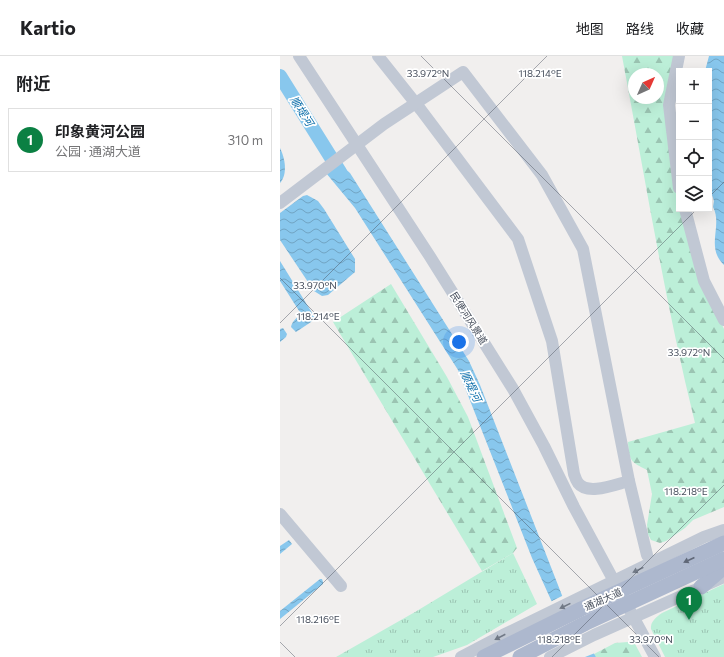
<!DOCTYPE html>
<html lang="zh">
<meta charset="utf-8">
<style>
body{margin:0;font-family:Commissioner,"Noto Sans SC",sans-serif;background:#f2f2f2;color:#202124}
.controls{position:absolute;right:12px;top:12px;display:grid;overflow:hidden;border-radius:0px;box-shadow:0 4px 16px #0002}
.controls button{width:36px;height:36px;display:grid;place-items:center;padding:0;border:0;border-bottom:1px solid #e0e0e0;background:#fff;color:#202124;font:20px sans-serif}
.compass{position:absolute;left:348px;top:12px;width:36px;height:36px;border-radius:50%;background:#fff;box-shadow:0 4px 16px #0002;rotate:45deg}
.you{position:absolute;left:179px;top:286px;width:14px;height:14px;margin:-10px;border:3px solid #fff;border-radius:50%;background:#1a73e8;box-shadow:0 0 0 6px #1a73e833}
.badge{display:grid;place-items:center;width:26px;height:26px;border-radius:50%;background:#0b8043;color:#fff;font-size:13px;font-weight:700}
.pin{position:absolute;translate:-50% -33px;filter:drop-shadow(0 1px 2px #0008)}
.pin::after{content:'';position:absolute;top:21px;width:14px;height:12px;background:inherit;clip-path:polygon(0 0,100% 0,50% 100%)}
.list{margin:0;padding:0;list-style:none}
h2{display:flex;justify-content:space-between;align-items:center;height:52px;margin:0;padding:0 16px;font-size:17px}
h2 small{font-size:13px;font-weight:400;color:#757577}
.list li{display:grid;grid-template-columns:26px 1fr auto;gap:12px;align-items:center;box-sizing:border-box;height:64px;margin:0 8px 8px;padding:0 8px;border:1px solid #e0e0e0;border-radius:0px}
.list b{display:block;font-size:15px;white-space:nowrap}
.list p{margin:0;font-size:13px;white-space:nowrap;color:#757577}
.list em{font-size:13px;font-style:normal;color:#757577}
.icon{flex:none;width:22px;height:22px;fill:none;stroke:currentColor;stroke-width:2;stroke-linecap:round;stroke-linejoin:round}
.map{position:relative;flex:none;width:444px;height:601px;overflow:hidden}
header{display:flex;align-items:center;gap:24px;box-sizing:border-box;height:56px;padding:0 20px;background:#fff;border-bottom:1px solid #e0e0e0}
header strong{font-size:19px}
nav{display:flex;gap:22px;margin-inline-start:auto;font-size:14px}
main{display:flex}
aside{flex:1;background:#fff}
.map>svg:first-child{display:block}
.forest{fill:url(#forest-firs);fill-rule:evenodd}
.park{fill:url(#park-tufts)}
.water{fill:url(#water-waves)}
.pier{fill:#f1efee}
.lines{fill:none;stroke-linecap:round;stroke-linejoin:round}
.river{stroke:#88c7ed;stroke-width:14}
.minor{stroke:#c1c8d4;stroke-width:12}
.major{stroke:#adb8ce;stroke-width:15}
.oneway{fill:#606878}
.oneway2{fill:#717986}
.ticks{fill:none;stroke:#464e5c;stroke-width:1;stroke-opacity:0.45}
.labels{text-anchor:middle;stroke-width:3.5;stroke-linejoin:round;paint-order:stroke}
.street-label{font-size:10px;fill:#464e5c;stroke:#fff}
.water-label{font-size:11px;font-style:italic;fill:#0b6eaa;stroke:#fff}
.ticks-label{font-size:10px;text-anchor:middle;fill:#464e5c;stroke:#fff;stroke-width:3.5;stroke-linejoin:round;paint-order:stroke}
</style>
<header>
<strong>Kartio</strong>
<nav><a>地图</a><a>路线</a><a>收藏</a></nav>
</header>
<main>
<aside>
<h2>附近<small></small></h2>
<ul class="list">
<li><span class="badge">1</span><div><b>印象黄河公园</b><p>公园 · 通湖大道</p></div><em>310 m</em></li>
</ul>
</aside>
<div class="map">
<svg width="444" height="601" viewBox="0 0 444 601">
<defs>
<pattern id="forest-firs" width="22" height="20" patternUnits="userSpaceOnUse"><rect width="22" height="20" fill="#bcefd8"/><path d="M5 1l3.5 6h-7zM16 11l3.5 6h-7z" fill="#9bc4b2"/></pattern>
<pattern id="park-tufts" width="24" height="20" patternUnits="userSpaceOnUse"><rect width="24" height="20" fill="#bcefd8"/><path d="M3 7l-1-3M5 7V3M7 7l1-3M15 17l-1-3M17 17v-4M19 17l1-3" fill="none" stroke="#9bc4b2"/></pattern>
<pattern id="water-waves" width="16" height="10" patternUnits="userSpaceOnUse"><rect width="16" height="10" fill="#88c7ed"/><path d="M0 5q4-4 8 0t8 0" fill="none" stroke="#71a4c3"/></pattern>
</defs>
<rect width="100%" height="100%" fill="#f1efee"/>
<g class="forest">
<path d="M 342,0 L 394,0 L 393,115 L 399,142 L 399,153 L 401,153 L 425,233 L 444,273 L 444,451 L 413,464 L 405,472 L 386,485 L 380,487 L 371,484 L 368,478 L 367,469 L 372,438 L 367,414 C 351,406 349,405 348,386 L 415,367 C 385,246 365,122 342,0 ZM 354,18 L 378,18 L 378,42 L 354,42 Z"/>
<path d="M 111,228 L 167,321 L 188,361 L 237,492 L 233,497 L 202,515 L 53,266 Z"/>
<path d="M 348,586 L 355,588 L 362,601 L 316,601 L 314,598 L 335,587 Z"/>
</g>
<g class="park">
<path d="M 233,497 L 257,548 L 187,589 L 153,601 L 56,601 L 135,556 Z"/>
<path d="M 444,528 L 444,601 L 385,601 L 371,573 C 370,566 376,561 382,557 Z"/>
</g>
<g class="water">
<path d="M 429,0 L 444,0 L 444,209 C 425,191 443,170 433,151 L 434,145 L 429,130 L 429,15 L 425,15 Z"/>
<path d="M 0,92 C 5,102 8,118 0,127 Z"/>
<path d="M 59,107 L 70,117 L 189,305 L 200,329 L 285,547 L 316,601 L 295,601 L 290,586 L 252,502 L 178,314 L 75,152 L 46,117 Z"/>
<path d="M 27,139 L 38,145 L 44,153 L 75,203 L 75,216 L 48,239 L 42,240 L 34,235 L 0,184 L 0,157 L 23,140 Z"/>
<path d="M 0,205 L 34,260 L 34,264 L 16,276 L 11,271 C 12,265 17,262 21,258 L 0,225 Z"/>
<path d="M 3,272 L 7,278 L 6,281 L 0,286 L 0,273 Z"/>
<path d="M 9,484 L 12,488 L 0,498 L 0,490 Z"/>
<path d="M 40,523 L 42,523 L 43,526 L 43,528 L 0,563 L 0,555 Z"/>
</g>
<path class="pier" d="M 284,539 L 287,546 L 315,597 L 305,601 L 293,601 L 289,587 L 270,546 Z"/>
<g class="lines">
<path class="river" d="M 0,20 L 60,116"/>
<g class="minor">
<path d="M 19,0 L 149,199 L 233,333 L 264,390 L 294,451 L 375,601"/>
<path d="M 98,0 L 141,54 L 238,183 L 272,285 L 294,418 C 295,421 296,424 298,427 C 308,440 336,428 349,425 L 367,499"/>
<path d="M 399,132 L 389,49 L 399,0"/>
<path d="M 0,147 L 104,68 L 183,16 L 262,119 L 303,193 L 349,425"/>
<path d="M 405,153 L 424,225 L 444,264"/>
<path d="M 0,458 L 61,530"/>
<path d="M 181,601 L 223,579 L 424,481 L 444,474"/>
<path d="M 270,601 L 314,579 L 444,521"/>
</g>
<g class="major">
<path d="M 421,531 L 444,511"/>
<path d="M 204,601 L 301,553 L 444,487"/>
<path d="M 240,601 L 306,567 L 444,503"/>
</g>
</g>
<defs><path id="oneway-solid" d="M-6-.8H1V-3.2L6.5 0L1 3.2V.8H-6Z"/></defs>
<use class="oneway" href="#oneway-solid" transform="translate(409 504) rotate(155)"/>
<g class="oneway2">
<use href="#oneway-solid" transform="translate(358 514) rotate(154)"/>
<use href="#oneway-solid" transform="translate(285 550) rotate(154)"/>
<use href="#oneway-solid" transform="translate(220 581) rotate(153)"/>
</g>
<path class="ticks" d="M 141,0 L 444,303M 429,141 L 444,126M 0,222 L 379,601M 0,267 L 267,0M 0,570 L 417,153M 0,586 L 15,601M 272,601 L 444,429"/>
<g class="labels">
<g class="street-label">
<text transform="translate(189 262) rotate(58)" y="4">民便河风景道</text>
<text transform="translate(323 543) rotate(-24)" y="4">通湖大道</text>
</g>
<g class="water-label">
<text transform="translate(22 55) rotate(58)" y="4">顺堤河</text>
<text transform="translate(191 330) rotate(64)" y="4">顺堤河</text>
</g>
</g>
<g class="ticks-label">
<text x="148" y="21">33.972°N</text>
<text x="260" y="21">118.214°E</text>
<text x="35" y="233">33.970°N</text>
<text x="38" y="264">118.214°E</text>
<text x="409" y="300">33.972°N</text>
<text x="406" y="439">118.218°E</text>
<text x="38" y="567">118.216°E</text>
<text x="279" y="587">118.218°E</text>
<text x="371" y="587">33.970°N</text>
</g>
</svg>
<div class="controls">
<button>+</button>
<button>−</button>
<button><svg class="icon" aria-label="locate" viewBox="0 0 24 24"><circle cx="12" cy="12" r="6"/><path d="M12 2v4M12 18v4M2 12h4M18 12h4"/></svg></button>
<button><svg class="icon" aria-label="layers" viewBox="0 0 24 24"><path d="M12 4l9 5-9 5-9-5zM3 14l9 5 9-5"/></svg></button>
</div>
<svg class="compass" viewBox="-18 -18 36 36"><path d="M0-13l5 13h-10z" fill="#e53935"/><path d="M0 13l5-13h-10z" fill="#757577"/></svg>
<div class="you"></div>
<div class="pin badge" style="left:409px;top:564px">1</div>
</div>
</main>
